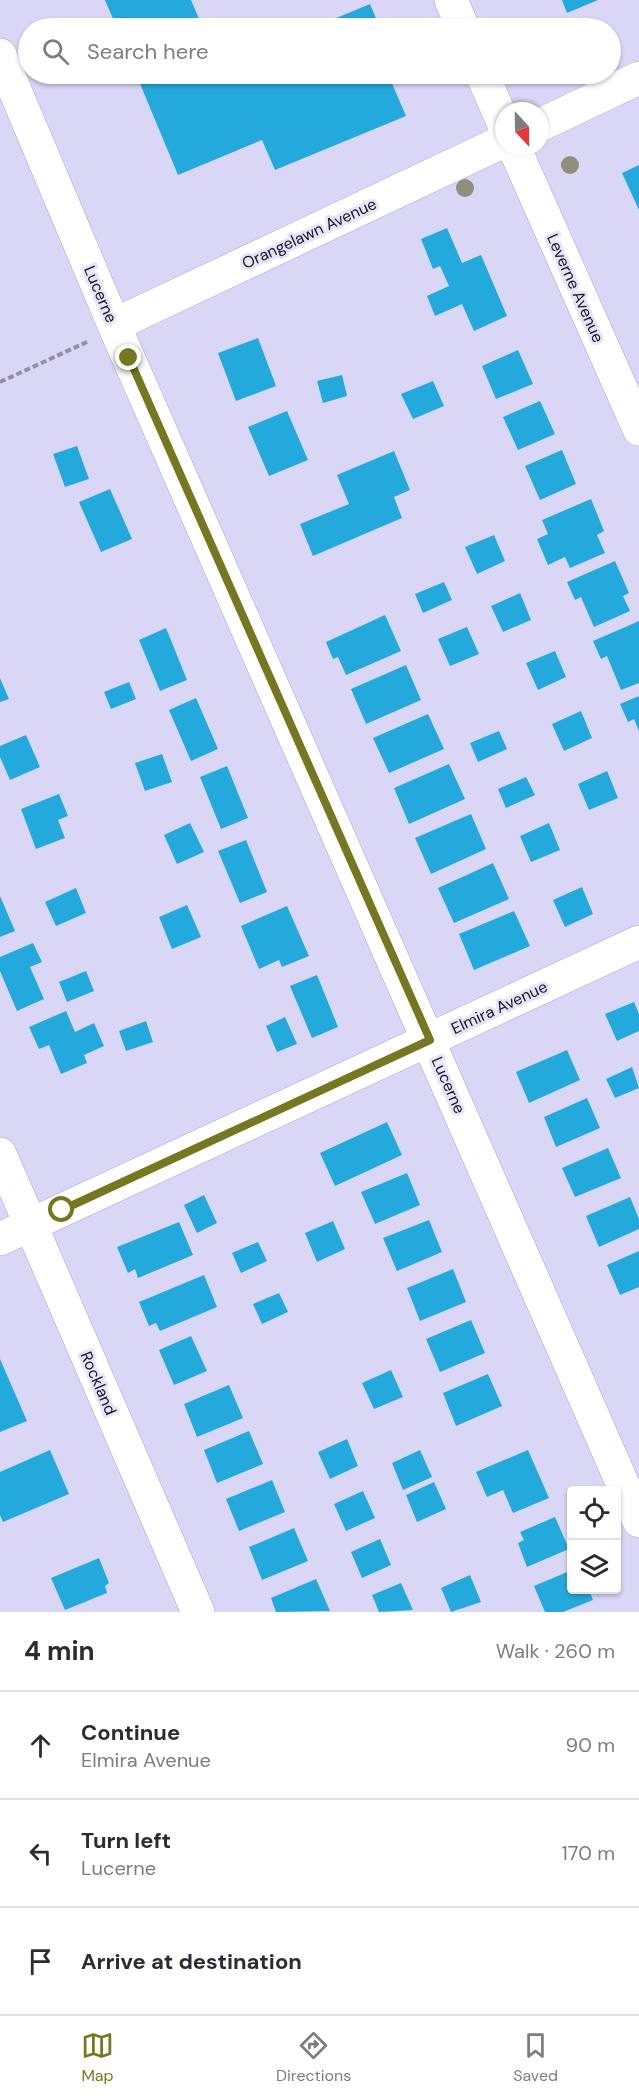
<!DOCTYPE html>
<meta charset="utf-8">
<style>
body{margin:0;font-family:"DM Sans",sans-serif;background:#f7f7f7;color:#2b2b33}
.controls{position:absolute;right:18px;bottom:18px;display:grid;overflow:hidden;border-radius:6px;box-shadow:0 2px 4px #0004}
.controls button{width:54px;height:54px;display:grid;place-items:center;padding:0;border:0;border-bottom:2px solid #e1e1e2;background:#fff;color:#2b2b33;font:30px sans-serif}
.compass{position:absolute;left:495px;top:102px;width:54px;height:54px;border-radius:50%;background:#fff;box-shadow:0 2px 4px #0004;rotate:158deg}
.stop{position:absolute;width:18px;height:18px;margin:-14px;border:4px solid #767820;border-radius:50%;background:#fff}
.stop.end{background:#767820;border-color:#fff;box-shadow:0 2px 6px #0008}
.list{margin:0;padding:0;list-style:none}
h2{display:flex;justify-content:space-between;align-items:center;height:78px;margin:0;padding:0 24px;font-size:26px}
h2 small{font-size:20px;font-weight:400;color:#7c7c81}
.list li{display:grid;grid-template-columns:39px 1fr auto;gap:18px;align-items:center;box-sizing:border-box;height:108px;padding:0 24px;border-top:2px solid #e1e1e2}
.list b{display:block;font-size:22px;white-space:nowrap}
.list p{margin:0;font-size:20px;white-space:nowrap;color:#7c7c81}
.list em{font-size:20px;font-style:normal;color:#7c7c81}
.icon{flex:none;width:33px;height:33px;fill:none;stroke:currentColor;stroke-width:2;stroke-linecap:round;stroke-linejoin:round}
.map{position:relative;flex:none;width:639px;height:1612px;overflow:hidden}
.search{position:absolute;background:#fff;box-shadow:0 2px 4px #0004;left:18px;right:18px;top:18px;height:66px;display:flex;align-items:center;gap:15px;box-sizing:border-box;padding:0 21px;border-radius:33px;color:#7c7c81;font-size:22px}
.sheet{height:402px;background:#fff}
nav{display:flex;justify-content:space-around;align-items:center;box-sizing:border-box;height:84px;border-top:2px solid #e1e1e2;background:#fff;font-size:16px;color:#7c7c81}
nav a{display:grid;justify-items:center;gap:3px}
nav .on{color:#767820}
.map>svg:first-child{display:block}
.building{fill:#24a9dd}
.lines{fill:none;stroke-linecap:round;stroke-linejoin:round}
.minor-casing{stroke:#ab9fe9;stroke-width:34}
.path{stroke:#928dab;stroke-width:4;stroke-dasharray:6 3;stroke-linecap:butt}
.minor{stroke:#fff;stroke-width:33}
.tree{fill:#908f7e}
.route{stroke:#767820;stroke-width:8}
.labels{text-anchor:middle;stroke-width:6;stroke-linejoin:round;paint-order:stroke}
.street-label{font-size:16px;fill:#16102b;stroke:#e7e5f5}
</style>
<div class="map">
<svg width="639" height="1612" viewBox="0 0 639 1612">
<rect width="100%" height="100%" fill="#dad6f5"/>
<g class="building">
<path d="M 105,0 L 191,0 L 203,28 L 117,28 Z"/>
<path d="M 562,0 L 598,0 L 567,13 Z"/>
<path d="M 370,4 L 380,28 L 312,28 Z"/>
<path d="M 136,74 L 388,74 L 406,116 L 275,170 L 262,140 L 178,175 Z"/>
<path d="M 639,165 L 639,210 L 622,173 Z"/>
<path d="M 447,228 L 462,263 L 481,255 L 507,316 L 474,331 L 462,304 L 435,316 L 427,296 L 449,286 L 440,266 L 433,269 L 421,239 Z"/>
<path d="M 258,338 L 276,386 L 236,401 L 218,353 Z"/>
<path d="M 518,350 L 533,384 L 496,399 L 482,366 Z"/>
<path d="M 342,375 L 347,396 L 323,403 L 317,381 Z"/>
<path d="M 433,381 L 444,406 L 413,419 L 401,394 Z"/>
<path d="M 540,401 L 555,434 L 518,450 L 503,417 Z"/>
<path d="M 287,411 L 308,460 L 269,476 L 248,427 Z"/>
<path d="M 77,446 L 89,479 L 65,487 L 53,454 Z"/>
<path d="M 562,450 L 576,484 L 540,500 L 525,466 Z"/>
<path d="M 394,451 L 410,490 L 394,497 L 402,518 L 313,556 L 300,524 L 349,504 L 337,475 Z"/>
<path d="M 110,489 L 132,539 L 101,552 L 79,502 Z"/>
<path d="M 591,499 L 604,531 L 597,535 L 605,553 L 570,568 L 565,557 L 548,565 L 537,539 L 548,534 L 542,520 Z"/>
<path d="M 494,535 L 505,561 L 477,574 L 465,547 Z"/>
<path d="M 615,561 L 629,593 L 623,596 L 630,611 L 594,627 L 581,597 L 575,600 L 567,582 Z"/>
<path d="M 444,582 L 452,600 L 423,613 L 415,594 Z"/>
<path d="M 520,593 L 531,620 L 503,632 L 491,606 Z"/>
<path d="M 385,615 L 401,651 L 346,675 L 338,657 L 333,659 L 326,642 Z"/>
<path d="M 639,621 L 639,683 L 621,690 L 607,656 L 601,659 L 593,641 Z"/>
<path d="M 467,627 L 479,654 L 450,666 L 438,639 Z"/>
<path d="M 166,628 L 187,680 L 160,691 L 139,640 Z"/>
<path d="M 555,651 L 566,677 L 538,690 L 526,663 Z"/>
<path d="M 406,665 L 421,700 L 366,724 L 351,689 Z"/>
<path d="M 0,678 L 9,699 L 0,702 Z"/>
<path d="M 129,682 L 136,699 L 111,709 L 104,692 Z"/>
<path d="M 639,696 L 639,731 L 634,719 L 628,722 L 620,704 Z"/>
<path d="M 196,698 L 218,749 L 191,761 L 169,710 Z"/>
<path d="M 581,711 L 592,738 L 564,751 L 552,724 Z"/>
<path d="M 428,714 L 444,749 L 389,773 L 373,738 Z"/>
<path d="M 499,731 L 507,749 L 478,762 L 470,743 Z"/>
<path d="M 26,735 L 40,767 L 10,780 L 0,757 L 0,746 Z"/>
<path d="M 162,754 L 172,782 L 145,791 L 135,763 Z"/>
<path d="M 449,764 L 465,799 L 409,824 L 394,788 Z"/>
<path d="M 227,766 L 248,818 L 221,829 L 200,777 Z"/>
<path d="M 607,771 L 618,798 L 589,810 L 578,784 Z"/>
<path d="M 526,777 L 535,795 L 506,808 L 498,789 Z"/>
<path d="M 59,794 L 68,816 L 58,820 L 65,838 L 36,849 L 21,809 Z"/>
<path d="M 471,814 L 486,849 L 431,874 L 415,838 Z"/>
<path d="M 190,823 L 204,852 L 177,864 L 164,835 Z"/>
<path d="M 549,823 L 560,850 L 531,862 L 520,836 Z"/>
<path d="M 246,840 L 267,892 L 240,903 L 218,851 Z"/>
<path d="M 493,863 L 509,899 L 454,923 L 438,888 Z"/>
<path d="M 582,887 L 593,914 L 565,927 L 553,900 Z"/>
<path d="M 76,888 L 86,913 L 56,926 L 45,902 Z"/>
<path d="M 0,896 L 15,931 L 0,937 Z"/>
<path d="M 187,905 L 201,937 L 172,949 L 159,917 Z"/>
<path d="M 287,906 L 309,956 L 282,967 L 279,960 L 259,969 L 241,926 Z"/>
<path d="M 514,911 L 530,946 L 474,970 L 459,934 Z"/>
<path d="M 33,943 L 42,962 L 30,967 L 44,999 L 17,1011 L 0,971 L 0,957 Z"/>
<path d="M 86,971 L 94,991 L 67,1002 L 59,982 Z"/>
<path d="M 317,975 L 338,1027 L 312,1038 L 290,986 Z"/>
<path d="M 634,1002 L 639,1014 L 639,1031 L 617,1041 L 605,1014 Z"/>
<path d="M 66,1011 L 75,1032 L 94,1023 L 104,1046 L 84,1055 L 87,1063 L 61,1074 L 49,1045 L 39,1049 L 29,1027 Z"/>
<path d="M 285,1017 L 297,1044 L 277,1052 L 266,1026 Z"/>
<path d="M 146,1021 L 153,1042 L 126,1051 L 119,1031 Z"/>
<path d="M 567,1050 L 580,1080 L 529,1103 L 516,1072 Z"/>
<path d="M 632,1067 L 639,1088 L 615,1098 L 606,1079 Z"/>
<path d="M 587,1098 L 600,1128 L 556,1147 L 544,1117 Z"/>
<path d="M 387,1122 L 402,1155 L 335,1186 L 320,1153 Z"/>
<path d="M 608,1148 L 621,1178 L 575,1197 L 562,1168 Z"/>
<path d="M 407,1173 L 420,1205 L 375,1224 L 361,1192 Z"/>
<path d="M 204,1195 L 217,1223 L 197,1233 L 184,1205 Z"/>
<path d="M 630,1197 L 639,1219 L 639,1229 L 599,1247 L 586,1216 Z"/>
<path d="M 429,1220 L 442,1252 L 397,1271 L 383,1238 Z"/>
<path d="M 333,1221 L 345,1249 L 317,1262 L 305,1233 Z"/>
<path d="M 179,1222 L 193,1255 L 138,1278 L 135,1269 L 128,1273 L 117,1247 Z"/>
<path d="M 258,1242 L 267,1261 L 241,1273 L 232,1253 Z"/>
<path d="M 639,1251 L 639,1287 L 620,1295 L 607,1265 Z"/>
<path d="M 453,1269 L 466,1302 L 420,1321 L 407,1288 Z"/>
<path d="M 204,1275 L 217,1307 L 160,1331 L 156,1323 L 149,1326 L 139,1302 Z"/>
<path d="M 279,1293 L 288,1312 L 262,1324 L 253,1304 Z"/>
<path d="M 471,1320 L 485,1353 L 440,1372 L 426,1339 Z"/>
<path d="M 191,1336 L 207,1371 L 174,1385 L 159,1350 Z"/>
<path d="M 0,1359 L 27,1421 L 0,1432 Z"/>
<path d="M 391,1370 L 403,1397 L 374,1409 L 362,1383 Z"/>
<path d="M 488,1374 L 502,1406 L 456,1426 L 443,1393 Z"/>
<path d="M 229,1385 L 243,1418 L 197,1437 L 184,1404 Z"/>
<path d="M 249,1431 L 263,1464 L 217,1483 L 204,1450 Z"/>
<path d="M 347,1439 L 358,1466 L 330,1479 L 318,1452 Z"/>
<path d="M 50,1450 L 69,1494 L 3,1522 L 0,1515 L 0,1472 Z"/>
<path d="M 420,1450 L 432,1477 L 403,1490 L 392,1463 Z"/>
<path d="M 528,1450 L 549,1498 L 513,1513 L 503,1490 L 487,1497 L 476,1472 Z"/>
<path d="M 272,1480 L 285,1512 L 239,1531 L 226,1499 Z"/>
<path d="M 434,1482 L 446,1509 L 417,1522 L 406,1495 Z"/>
<path d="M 363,1491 L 375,1518 L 346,1531 L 334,1504 Z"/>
<path d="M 555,1517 L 569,1549 L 527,1567 L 518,1543 L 524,1540 L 520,1532 Z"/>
<path d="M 294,1528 L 308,1561 L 262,1580 L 249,1547 Z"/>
<path d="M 380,1539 L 391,1565 L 362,1578 L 351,1552 Z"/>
<path d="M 99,1558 L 109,1583 L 105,1586 L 107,1593 L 65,1610 L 51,1578 Z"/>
<path d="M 572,1570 L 572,1590 L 589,1590 L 593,1600 L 563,1612 L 545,1612 L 534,1586 Z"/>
<path d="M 470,1575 L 481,1602 L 451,1612 L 441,1588 Z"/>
<path d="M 316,1579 L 330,1611 L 276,1612 L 271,1598 Z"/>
<path d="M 401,1583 L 413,1610 L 379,1612 L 372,1595 Z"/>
</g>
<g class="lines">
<defs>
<g id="minor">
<path d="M 451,0 L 463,28"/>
<path d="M 0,55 L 114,325 L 639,1521"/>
<path d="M 482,74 L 504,124"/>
<path d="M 540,125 L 639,78"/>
<path d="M 514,147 L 639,429"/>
<path d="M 114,325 L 504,141"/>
<path d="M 0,1154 L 198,1612"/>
<path d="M 0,1239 L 639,942"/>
</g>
</defs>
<use href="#minor" class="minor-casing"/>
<path class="path" d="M 0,382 L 87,342"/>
<use href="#minor" class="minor"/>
</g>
<g class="tree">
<circle cx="570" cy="165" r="9"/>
<circle cx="465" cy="188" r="9"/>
</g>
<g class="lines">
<path class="route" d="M 62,1210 L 430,1040 L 129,358"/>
</g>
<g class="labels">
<g class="street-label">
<text transform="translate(309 233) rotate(-25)" y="6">Orangelawn Avenue</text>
<text transform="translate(576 288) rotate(66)" y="6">Leverne Avenue</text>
<text transform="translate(101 294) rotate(67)" y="6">Lucerne</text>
<text transform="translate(499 1007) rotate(-25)" y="6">Elmira Avenue</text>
<text transform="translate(449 1085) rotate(66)" y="6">Lucerne</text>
<text transform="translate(99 1383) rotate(67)" y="6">Rockland</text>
</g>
</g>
</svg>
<div class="controls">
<button><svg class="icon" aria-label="locate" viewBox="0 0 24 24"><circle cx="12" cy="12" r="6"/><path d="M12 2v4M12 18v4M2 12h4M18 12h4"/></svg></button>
<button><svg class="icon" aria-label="layers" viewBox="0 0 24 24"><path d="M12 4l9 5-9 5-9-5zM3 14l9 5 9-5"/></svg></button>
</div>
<svg class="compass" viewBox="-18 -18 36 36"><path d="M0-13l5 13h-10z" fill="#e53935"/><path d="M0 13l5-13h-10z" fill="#7c7c81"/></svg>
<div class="stop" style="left:62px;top:1210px"></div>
<div class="stop end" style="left:129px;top:358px"></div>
<div class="search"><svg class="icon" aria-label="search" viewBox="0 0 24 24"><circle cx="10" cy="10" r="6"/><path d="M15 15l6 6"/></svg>Search here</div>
</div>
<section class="sheet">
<h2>4 min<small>Walk · 260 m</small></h2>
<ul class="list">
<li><svg class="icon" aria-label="ahead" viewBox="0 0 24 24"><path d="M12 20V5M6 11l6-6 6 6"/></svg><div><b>Continue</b><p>Elmira Avenue</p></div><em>90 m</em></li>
<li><svg class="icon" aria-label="left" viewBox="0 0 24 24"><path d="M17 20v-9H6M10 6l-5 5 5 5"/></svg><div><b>Turn left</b><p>Lucerne</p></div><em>170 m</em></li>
<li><svg class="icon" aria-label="arrive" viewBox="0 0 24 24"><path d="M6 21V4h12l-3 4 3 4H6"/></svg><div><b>Arrive at destination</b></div></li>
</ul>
</section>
<nav>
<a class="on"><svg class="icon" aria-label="map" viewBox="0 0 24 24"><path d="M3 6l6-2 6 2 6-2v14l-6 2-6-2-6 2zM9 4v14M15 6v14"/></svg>Map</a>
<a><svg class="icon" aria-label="directions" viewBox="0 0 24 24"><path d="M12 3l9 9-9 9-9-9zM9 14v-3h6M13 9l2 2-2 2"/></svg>Directions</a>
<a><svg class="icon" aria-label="saved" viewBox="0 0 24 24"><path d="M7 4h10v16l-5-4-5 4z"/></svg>Saved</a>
</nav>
